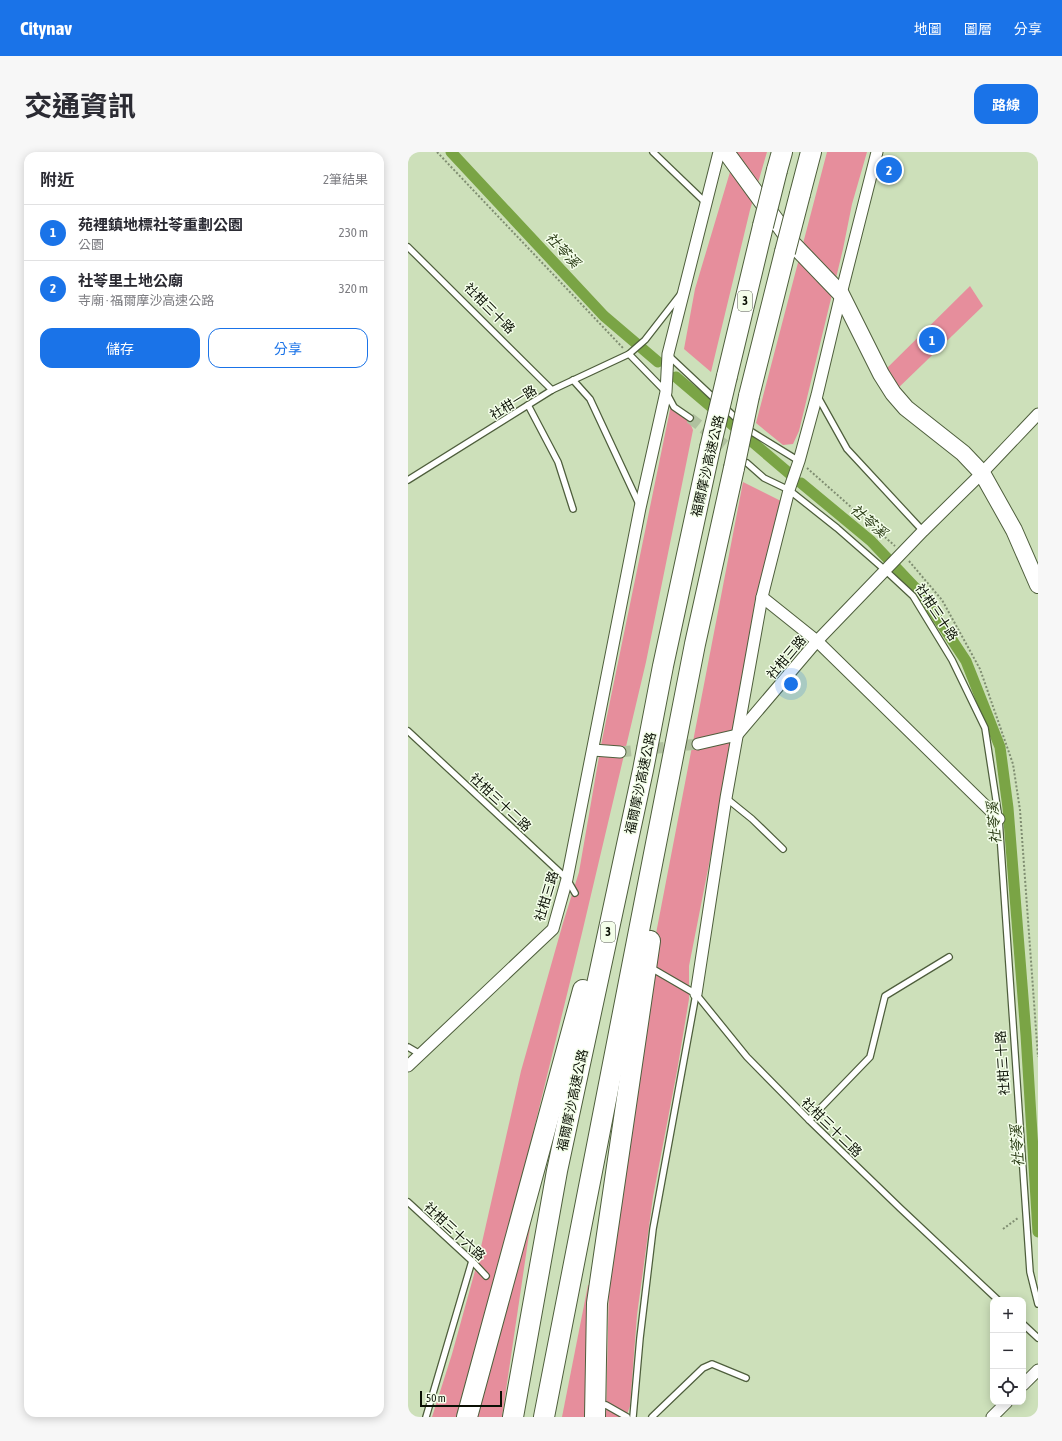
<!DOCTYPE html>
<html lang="zh-TW">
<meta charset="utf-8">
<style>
body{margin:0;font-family:"Asap Condensed","Noto Sans TC",sans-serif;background:#f7f7f7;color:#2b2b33}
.controls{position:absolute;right:12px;bottom:12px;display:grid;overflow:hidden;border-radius:8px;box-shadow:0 2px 10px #0003}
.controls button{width:36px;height:36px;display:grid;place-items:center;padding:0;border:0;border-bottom:1px solid #e1e1e2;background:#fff;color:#2b2b33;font:20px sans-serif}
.scale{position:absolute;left:12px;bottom:10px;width:82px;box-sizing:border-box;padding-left:4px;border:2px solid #0a1004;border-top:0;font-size:11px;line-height:14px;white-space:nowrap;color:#0a1004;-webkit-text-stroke:3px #f4feea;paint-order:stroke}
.you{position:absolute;left:383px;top:532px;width:14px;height:14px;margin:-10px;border:3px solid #fff;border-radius:50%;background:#1a73e8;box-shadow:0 0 0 6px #1a73e833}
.badge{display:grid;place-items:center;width:26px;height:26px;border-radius:50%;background:#1a73e8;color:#fff;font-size:13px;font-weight:700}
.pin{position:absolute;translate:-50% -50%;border:2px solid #fff;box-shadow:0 1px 4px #0006}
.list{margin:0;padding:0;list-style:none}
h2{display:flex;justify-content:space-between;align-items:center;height:52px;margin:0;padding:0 16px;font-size:17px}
h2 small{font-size:13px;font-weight:400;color:#7c7c81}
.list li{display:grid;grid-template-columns:26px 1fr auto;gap:12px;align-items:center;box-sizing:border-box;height:56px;padding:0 16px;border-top:1px solid #e1e1e2}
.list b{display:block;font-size:15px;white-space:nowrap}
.list p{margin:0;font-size:13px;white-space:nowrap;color:#7c7c81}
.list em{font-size:13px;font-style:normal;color:#7c7c81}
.actions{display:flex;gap:8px;padding:12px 16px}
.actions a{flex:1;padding:9px 0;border:1px solid #1a73e8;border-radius:12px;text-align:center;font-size:14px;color:#1a73e8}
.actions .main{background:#1a73e8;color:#fff}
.icon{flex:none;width:22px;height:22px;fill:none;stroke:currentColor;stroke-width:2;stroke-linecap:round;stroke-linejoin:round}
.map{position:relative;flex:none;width:630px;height:1265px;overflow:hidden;border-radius:12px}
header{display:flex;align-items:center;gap:24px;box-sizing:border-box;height:56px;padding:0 20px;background:#1a73e8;color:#fff}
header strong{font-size:19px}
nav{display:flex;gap:22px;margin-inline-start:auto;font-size:14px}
.intro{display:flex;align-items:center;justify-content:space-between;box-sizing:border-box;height:96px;padding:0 24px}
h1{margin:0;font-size:28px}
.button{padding:10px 18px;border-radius:12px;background:#1a73e8;color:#fff;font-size:14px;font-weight:700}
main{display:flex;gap:24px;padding:0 24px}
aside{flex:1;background:#fff;border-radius:12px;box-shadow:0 2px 10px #0003}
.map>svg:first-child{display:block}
.green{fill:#e68e9c}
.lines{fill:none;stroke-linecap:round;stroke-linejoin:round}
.canal{stroke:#7aa445;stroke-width:11}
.street-tunnel{stroke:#b0c19f;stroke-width:11;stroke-dasharray:11 5.5;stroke-linecap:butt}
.lane-casing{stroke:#4e5e3c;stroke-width:8}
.street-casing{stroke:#4e5e3c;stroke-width:13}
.secondary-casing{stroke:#4e5e3c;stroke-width:18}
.highway-casing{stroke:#4e5e3c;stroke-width:22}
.path{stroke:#7f8d71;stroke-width:2;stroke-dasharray:2 2;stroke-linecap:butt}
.lane{stroke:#fff;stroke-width:5.5}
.street{stroke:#fff;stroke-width:11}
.secondary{stroke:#fff;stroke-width:16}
.highway{stroke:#fff;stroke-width:20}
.highway-bridge-casing{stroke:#4e5e3c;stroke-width:22;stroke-linecap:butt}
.highway-bridge{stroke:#fff;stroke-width:20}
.labels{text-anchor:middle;stroke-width:3;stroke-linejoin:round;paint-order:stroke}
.shield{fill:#f4feea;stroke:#505749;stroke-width:1}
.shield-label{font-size:12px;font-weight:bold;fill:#0a1004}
.street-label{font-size:13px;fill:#0a1004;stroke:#f4feea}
.water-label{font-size:14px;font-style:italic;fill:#2b3d16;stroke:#f4feea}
</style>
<header>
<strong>Citynav</strong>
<nav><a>地圖</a><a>圖層</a><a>分享</a></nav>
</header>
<div class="intro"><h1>交通資訊</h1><a class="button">路線</a></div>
<main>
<aside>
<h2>附近<small>2筆結果</small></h2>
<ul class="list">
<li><span class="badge">1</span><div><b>苑裡鎮地標社苓重劃公園</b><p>公園</p></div><em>230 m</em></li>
<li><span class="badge">2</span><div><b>社苓里土地公廟</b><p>寺廟 · 福爾摩沙高速公路</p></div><em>320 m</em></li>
</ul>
<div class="actions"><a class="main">儲存</a><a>分享</a></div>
</aside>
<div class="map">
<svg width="630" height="1265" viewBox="0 0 630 1265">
<rect width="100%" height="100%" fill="#cde0ba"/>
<g class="green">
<path d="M 328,0 L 359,0 L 342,58 L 303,220 L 276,197 L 287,137 Z"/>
<path d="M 419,0 L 459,0 L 444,52 L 435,97 L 391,279 L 385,292 L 375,293 L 348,271 Z"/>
<path d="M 562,134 L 575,154 L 485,241 L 473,222 Z"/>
<path d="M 263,253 L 278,261 L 285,278 L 238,510 L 174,781 L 113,1030 L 48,1265 L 24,1265 L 44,1202 L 70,1108 L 113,919 L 155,771 L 171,720 L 193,593 Z"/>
<path d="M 335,330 L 373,349 L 347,448 L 324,595 L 281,814 L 281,847 L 269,919 L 245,1045 L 229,1163 L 222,1254 L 218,1265 L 198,1265 L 202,1087 L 230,875 Z"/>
<path d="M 123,1069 L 94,1265 L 66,1265 L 110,1098 Z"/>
<path d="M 180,1133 L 184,1133 L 180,1265 L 154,1265 Z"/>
</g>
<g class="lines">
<g class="canal">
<path d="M 43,0 L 196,164 L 250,210"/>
<path d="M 268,225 L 382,322"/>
<path d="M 393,331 L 463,389 L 515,444 L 558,509 L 592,595 L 600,656 L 618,883 L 630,1080"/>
</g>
<g class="street-tunnel">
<path d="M 282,266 L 331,304"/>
<path d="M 212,600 L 290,592"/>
</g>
<defs>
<g id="lane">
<path d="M 245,0 L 298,51"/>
<path d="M 0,95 L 144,238"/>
<path d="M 221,202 L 258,240 L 266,255 L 282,266"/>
<path d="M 260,203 L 309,249"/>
<path d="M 165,228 L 182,247 L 231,352"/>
<path d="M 410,245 L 439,297 L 515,379"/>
<path d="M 120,253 L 150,310 L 165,357"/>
<path d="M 315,254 L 331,269"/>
<path d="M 339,276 L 344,280 L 391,309"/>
<path d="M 339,311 L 356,326 L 381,338 L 429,376 L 477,418 L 505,444 L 544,508 L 577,576 L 591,667 L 622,1120 L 630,1152"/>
<path d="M 0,328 L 144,238 L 221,202 L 237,188 L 272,143"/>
<path d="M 0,579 L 159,727 L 167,741"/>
<path d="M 318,646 L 344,667 L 375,697"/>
<path d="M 245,817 L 288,842 L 339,905 L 401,968 L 492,1056 L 590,1148"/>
<path d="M 0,895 L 12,902"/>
<path d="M 401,968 L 462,905 L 477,844 L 541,805"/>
<path d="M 0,1050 L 64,1109 L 78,1124"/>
<path d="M 615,1172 L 630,1186"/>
<path d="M 198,1253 L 219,1265"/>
<path d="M 18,1265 L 64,1109"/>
<path d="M 225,1265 L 232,1186 L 245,1077 L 288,842"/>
<path d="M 244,1265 L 295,1216 L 304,1212 L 338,1226"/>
</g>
<g id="street">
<path d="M 354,445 L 409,489 L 591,667"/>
<path d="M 290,592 L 329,583 L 409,489 L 515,379 L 574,321 L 630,262"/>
<path d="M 185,598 L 212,600"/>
<path d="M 288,842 L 318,646 L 354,445 L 381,338 L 391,309 L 409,243 L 433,142 L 469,0"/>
<path d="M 0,914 L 145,777 L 159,727 L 232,356 L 258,240 L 260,202 L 311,0"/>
<path d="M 615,1233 L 630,1218"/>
<path d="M 584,1265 L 599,1250"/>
</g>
<path id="secondary" d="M 318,0 L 385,92 L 433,142 L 473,222 L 485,241 L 498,256 L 555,301 L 574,321 L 606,378 L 630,433"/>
<g id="highway">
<path d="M 369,18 L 374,0"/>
<path d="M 392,42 L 403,0"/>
<path d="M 319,224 L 355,74"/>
<path d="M 341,244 L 377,100"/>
<path d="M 59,1265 L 175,838"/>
<path d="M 105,1265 L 149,1019 L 235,618 L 255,514 L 302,296"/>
<path d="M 136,1265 L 287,492 L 326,316"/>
<path d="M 187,1265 L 189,1151 L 242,789"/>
</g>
</defs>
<use href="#lane" class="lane-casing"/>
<use href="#street" class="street-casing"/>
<use href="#secondary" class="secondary-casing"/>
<use href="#highway" class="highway-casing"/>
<g class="path">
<path d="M 29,0 L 215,196"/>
<path d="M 399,316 L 487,394"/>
<path d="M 501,409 L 534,448 L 572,517 L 605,612 L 612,658 L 630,905"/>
<path d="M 595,1077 L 610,1066"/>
</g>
<use href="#lane" class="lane"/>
<use href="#street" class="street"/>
<use href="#secondary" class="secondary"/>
<use href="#highway" class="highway"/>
<defs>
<g id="highway-bridge">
<path d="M 355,74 L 369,18"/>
<path d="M 377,100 L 392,42"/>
<path d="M 302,296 L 319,224"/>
<path d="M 326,316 L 341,244"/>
</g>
</defs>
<use href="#highway-bridge" class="highway-bridge-casing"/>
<use href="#highway-bridge" class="highway-bridge"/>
</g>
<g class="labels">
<g class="shield">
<rect x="330" y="139" width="14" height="20" rx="3"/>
<rect x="193" y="770" width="14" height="20" rx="3"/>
</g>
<g class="shield-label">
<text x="337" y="153">3</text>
<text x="200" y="784">3</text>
</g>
<g class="street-label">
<text transform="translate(82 156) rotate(45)" y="5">社柑三十路</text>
<text transform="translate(105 250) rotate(-32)" y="5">社柑一路</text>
<text transform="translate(299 314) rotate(-77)" y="5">福爾摩沙高速公路</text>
<text transform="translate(529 460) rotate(56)" y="5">社柑三十路</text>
<text transform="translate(378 505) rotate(-50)" y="5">社柑三路</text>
<text transform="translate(232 631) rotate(-78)" y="5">福爾摩沙高速公路</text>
<text transform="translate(93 650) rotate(43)" y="5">社柑三十二路</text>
<text transform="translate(138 744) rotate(-73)" y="5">社柑三路</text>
<text transform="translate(594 911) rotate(-94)" y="5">社柑三十路</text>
<text transform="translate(164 948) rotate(-78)" y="5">福爾摩沙高速公路</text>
<text transform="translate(424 975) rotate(44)" y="5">社柑三十二路</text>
<text transform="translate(47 1079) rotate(43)" y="5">社柑三十六路</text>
</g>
<g class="water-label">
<text transform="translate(155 98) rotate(47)" y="5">社苓溪</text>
<text transform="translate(461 369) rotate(41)" y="5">社苓溪</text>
<text transform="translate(586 671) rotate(-95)" y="5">社苓溪</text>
<text transform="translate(609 994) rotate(-94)" y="5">社苓溪</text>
</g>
</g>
</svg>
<div class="controls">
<button>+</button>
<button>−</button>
<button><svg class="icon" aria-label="locate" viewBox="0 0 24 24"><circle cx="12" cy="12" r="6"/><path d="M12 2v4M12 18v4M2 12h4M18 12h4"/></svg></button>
</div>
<div class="scale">50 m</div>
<div class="you"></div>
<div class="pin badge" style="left:524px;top:188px">1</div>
<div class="pin badge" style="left:481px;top:18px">2</div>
</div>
</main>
